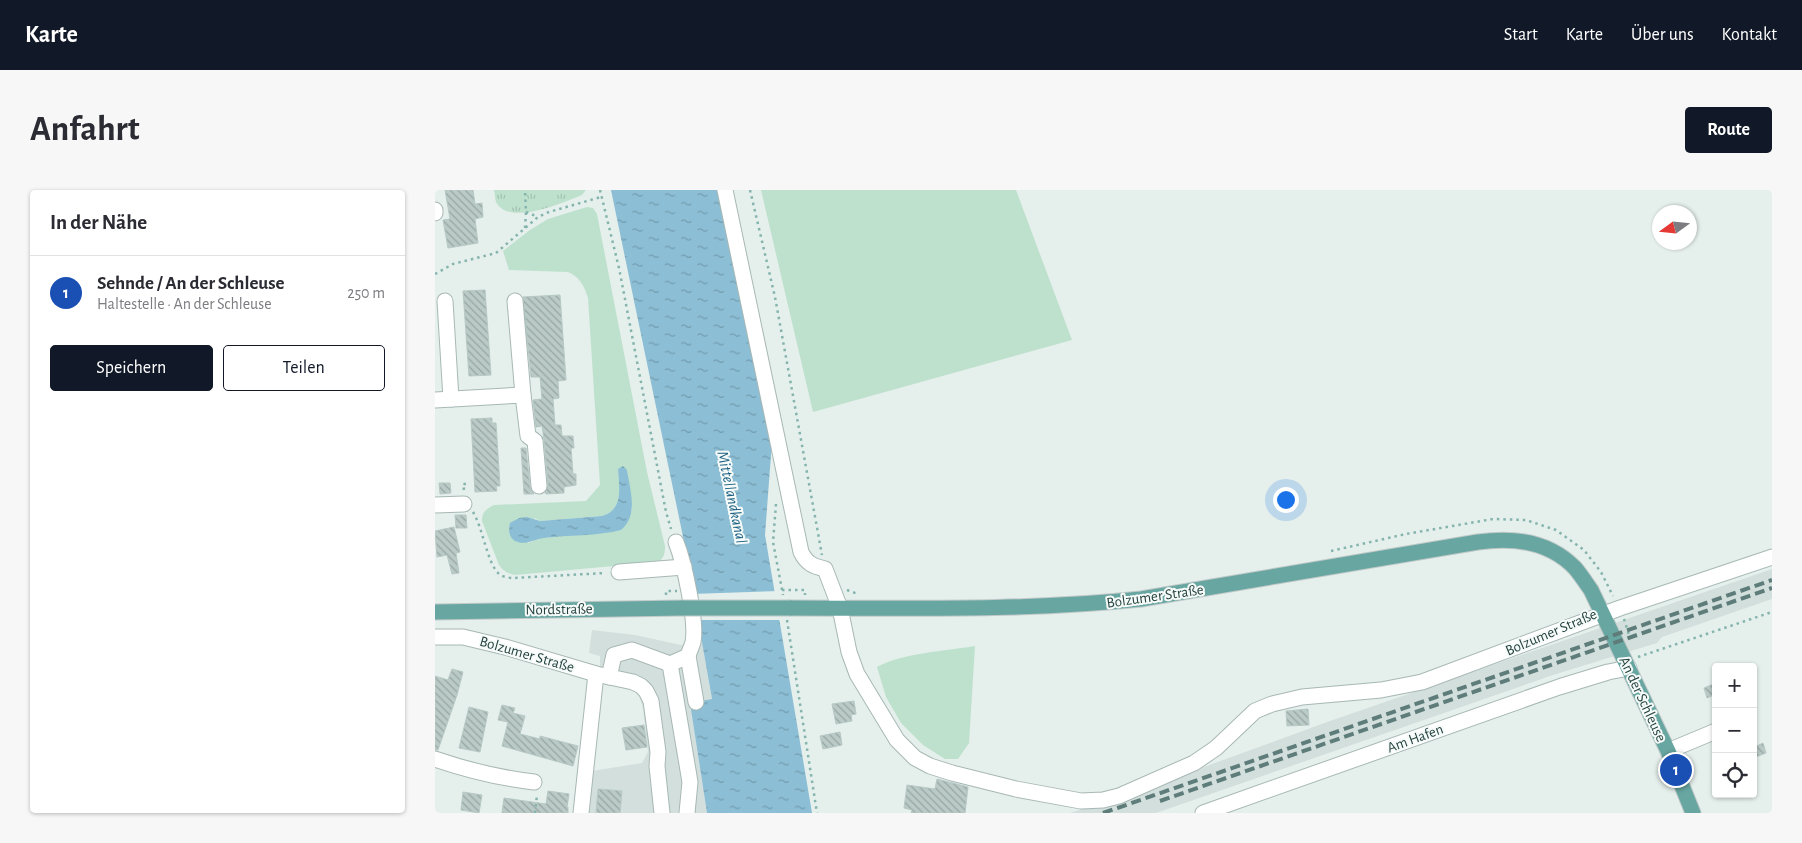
<!DOCTYPE html>
<html lang="de">
<meta charset="utf-8">
<style>
body{margin:0;font-family:"Alegreya Sans",sans-serif;background:#f7f7f7;color:#2b2b33}
.controls{position:absolute;right:15px;bottom:15px;display:grid;overflow:hidden;border-radius:5px;box-shadow:0 1px 4px #0004}
.controls button{width:45px;height:45px;display:grid;place-items:center;padding:0;border:0;border-bottom:1px solid #e1e1e2;background:#fff;color:#2b2b33;font:25px sans-serif}
.compass{position:absolute;left:1217px;top:15px;width:45px;height:45px;border-radius:50%;background:#fff;box-shadow:0 1px 4px #0004;rotate:255deg}
.you{position:absolute;left:850px;top:309px;width:18px;height:18px;margin:-12px;border:4px solid #fff;border-radius:50%;background:#1a73e8;box-shadow:0 0 0 8px #1a73e833}
.badge{display:grid;place-items:center;width:32px;height:32px;border-radius:50%;background:#111827;color:#fff;font-size:16px;font-weight:700}
.pin{position:absolute;translate:-50% -50%;border:2px solid #fff;box-shadow:0 1px 5px #0006}
.list{margin:0;padding:0;list-style:none}
h2{display:flex;justify-content:space-between;align-items:center;height:65px;margin:0;padding:0 20px;font-size:21px}
h2 small{font-size:16px;font-weight:400;color:#7c7c81}
.list li{display:grid;grid-template-columns:32px 1fr auto;gap:15px;align-items:center;box-sizing:border-box;height:75px;padding:0 20px;border-top:1px solid #e1e1e2}
.list b{display:block;font-size:19px;white-space:nowrap}
.list p{margin:0;font-size:16px;white-space:nowrap;color:#7c7c81}
.list em{font-size:16px;font-style:normal;color:#7c7c81}
.actions{display:flex;gap:10px;padding:15px 20px}
.actions a{flex:1;padding:11px 0;border:1px solid #111827;border-radius:5px;text-align:center;font-size:18px;color:#111827}
.actions .main{background:#111827;color:#fff}
.icon{flex:none;width:28px;height:28px;fill:none;stroke:currentColor;stroke-width:2;stroke-linecap:round;stroke-linejoin:round}
.map{position:relative;flex:none;width:1337px;height:623px;overflow:hidden;border-radius:5px}
header{display:flex;align-items:center;gap:30px;box-sizing:border-box;height:70px;padding:0 25px;background:#111827;color:#fff}
header strong{font-size:24px}
nav{display:flex;gap:28px;margin-inline-start:auto;font-size:18px}
.intro{display:flex;align-items:center;justify-content:space-between;box-sizing:border-box;height:120px;padding:0 30px}
h1{margin:0;font-size:35px}
.button{padding:12px 22px;border-radius:5px;background:#111827;color:#fff;font-size:18px;font-weight:700}
main{display:flex;gap:30px;padding:0 30px}
aside{flex:1;background:#fff;border-radius:5px;box-shadow:0 1px 4px #0004}
.map>svg:first-child{display:block}
.built{fill:#d3dfdc}
.green{fill:#bee1cd;fill-rule:evenodd}
.park{fill:url(#park-tufts)}
.water{fill:url(#water-ripples)}
.pier{fill:#e5efec}
.building{fill:url(#building-back-hatch);stroke:#b7c9c5}
.lines{fill:none;stroke-linecap:round;stroke-linejoin:round}
.minor-casing{stroke:#a7b8b5;stroke-width:17}
.major-casing{stroke:#c1cac9;stroke-width:17}
.path{stroke:#85b4ad;stroke-width:2.5;stroke-dasharray:2.5 4;stroke-linecap:butt}
.minor{stroke:#fff;stroke-width:15}
.major{stroke:#68a6a1;stroke-width:15}
.rail{stroke:#5e7d7a;stroke-width:4;stroke-dasharray:10 5;stroke-linecap:butt}
.major-bridge-casing{stroke:#c1cac9;stroke-width:17;stroke-linecap:butt}
.major-bridge{stroke:#68a6a1;stroke-width:15}
.labels{text-anchor:middle;stroke-width:4;stroke-linejoin:round;paint-order:stroke}
.street-label{font-size:15px;fill:#23423f;stroke:#f6fbf9}
.water-label{font-size:16px;font-style:italic;fill:#1a5f82;stroke:#f6fbf9}
</style>
<header>
<strong>Karte</strong>
<nav><a>Start</a><a>Karte</a><a>Über uns</a><a>Kontakt</a></nav>
</header>
<div class="intro"><h1>Anfahrt</h1><a class="button">Route</a></div>
<main>
<aside>
<h2>In der Nähe<small></small></h2>
<ul class="list">
<li><span class="badge" style="background:#1a4fb4">1</span><div><b>Sehnde / An der Schleuse</b><p>Haltestelle · An der Schleuse</p></div><em>250 m</em></li>
</ul>
<div class="actions"><a class="main">Speichern</a><a>Teilen</a></div>
</aside>
<div class="map">
<svg width="1337" height="623" viewBox="0 0 1337 623">
<defs>
<pattern id="park-tufts" width="24" height="20" patternUnits="userSpaceOnUse" patternTransform="scale(1.25)"><rect width="24" height="20" fill="#bee1cd"/><path d="M3 7l-1-3M5 7V3M7 7l1-3M15 17l-1-3M17 17v-4M19 17l1-3" fill="none" stroke="#a3c2b1"/></pattern>
<pattern id="water-ripples" width="26" height="14" patternUnits="userSpaceOnUse" patternTransform="scale(1.25)"><rect width="26" height="14" fill="#8cbed5"/><path d="M2 4q2-2 4 0t4 0M15 11q2-2 4 0t4 0" fill="none" stroke="#729cae"/></pattern>
<pattern id="building-back-hatch" width="6" height="6" patternUnits="userSpaceOnUse" patternTransform="scale(1.25)"><rect width="6" height="6" fill="#bacac6"/><path d="M-1 5l2 2M0 0l6 6M5-1l2 2" fill="none" stroke="#97a6a2"/></pattern>
</defs>
<rect width="100%" height="100%" fill="#e5efec"/>
<g class="built">
<path d="M 1337,379 L 1337,409 L 1227,447 L 1222,453 L 1118,485 L 721,623 L 635,623 L 706,600 L 895,531 Z"/>
<path d="M 157,440 L 200,445 L 246,455 L 267,450 L 277,510 L 255,513 L 272,623 L 146,623 L 151,582 L 207,573 L 213,562 L 208,518 L 203,502 L 165,485 L 165,466 L 154,463 Z"/>
</g>
<g class="green">
<path d="M 326,0 L 581,0 L 637,150 L 378,222 Z"/>
<path d="M 152,17 L 158,18 L 162,24 L 212,282 L 230,356 C 230,364 229,368 223,372 L 80,385 C 72,383 68,381 64,375 L 47,331 C 47,322 51,319 59,315 L 151,311 L 165,295 L 153,108 C 149,96 145,87 133,82 L 74,80 L 68,61 L 95,40 L 113,29 ZM 183,279 L 192,280 L 197,320 L 186,340 L 106,348 L 93,353 L 99,328 L 105,331 L 167,326 C 189,320 184,297 183,279 Z"/>
<path d="M 540,456 L 534,553 L 523,569 L 510,569 L 488,555 L 466,533 L 451,507 L 442,477 C 467,463 511,461 540,456 Z"/>
</g>
<path class="park" d="M 59,0 L 151,0 L 147,5 C 129,12 74,37 61,12 C 60,9 60,4 59,0 Z"/>
<g class="water">
<path d="M 176,0 L 285,0 L 337,252 L 330,345 L 377,623 L 272,623 L 255,513 L 277,509 L 251,361 Z"/>
<path d="M 188,276 L 192,280 C 195,300 204,325 186,340 C 164,346 132,345 109,348 C 100,349 91,355 83,352 C 74,350 73,341 75,333 L 84,328 L 92,327 L 105,331 L 167,326 C 189,320 184,297 183,279 Z"/>
</g>
<path class="pier" d="M 343,401 L 348,430 L 261,430 L 256,404 Z"/>
<g class="building">
<path d="M 10,0 L 38,0 L 40,14 L 47,13 L 48,27 L 40,29 L 43,53 L 13,58 L 8,30 L 15,29 Z"/>
<path d="M 50,100 L 56,185 L 34,186 L 28,101 Z"/>
<path d="M 125,105 L 131,190 L 123,191 L 124,208 L 118,209 L 120,235 L 126,235 L 127,246 L 138,246 L 139,258 L 136,258 L 138,284 L 141,284 L 141,295 L 129,297 L 129,303 L 111,304 L 110,303 L 113,295 L 109,250 L 107,236 L 101,237 L 98,210 L 107,209 L 105,187 L 96,187 L 88,107 Z"/>
<path d="M 57,228 L 57,233 L 61,233 L 65,296 L 61,296 L 62,301 L 40,302 L 36,229 Z"/>
<path d="M 86,258 L 91,258 L 95,297 L 99,304 L 89,304 Z"/>
<path d="M 4,293 L 15,293 L 16,303 L 5,304 Z"/>
<path d="M 20,325 L 31,325 L 32,338 L 21,338 Z"/>
<path d="M 19,337 L 25,362 L 21,363 L 24,383 L 17,384 L 12,365 L 2,367 L 0,341 Z"/>
<path d="M 17,479 L 28,482 L 22,505 L 3,560 L 0,560 L 0,486 L 13,490 Z"/>
<path d="M 1281,493 L 1281,504 L 1272,508 L 1269,498 Z"/>
<path d="M 419,511 L 421,524 L 416,525 L 417,531 L 401,534 L 397,514 Z"/>
<path d="M 67,515 L 80,518 L 78,523 L 90,526 L 85,544 L 105,549 L 105,546 L 143,556 L 138,576 L 67,556 L 73,532 L 63,530 Z"/>
<path d="M 34,517 L 53,522 L 45,562 L 24,558 Z"/>
<path d="M 873,519 L 874,535 L 852,536 L 851,521 Z"/>
<path d="M 209,535 L 212,557 L 191,560 L 187,538 Z"/>
<path d="M 405,542 L 407,555 L 388,559 L 385,546 Z"/>
<path d="M 1328,553 L 1331,563 L 1318,568 L 1318,558 Z"/>
<path d="M 502,589 L 533,597 L 530,623 L 476,623 L 477,620 L 469,618 L 472,595 L 500,599 Z"/>
<path d="M 163,599 L 187,601 L 185,623 L 161,623 Z"/>
<path d="M 113,601 L 134,604 L 132,617 L 133,617 L 133,623 L 67,623 L 69,608 L 111,614 Z"/>
<path d="M 28,602 L 47,605 L 44,623 L 26,620 Z"/>
</g>
<g class="lines">
<defs>
<g id="minor">
<path d="M 290,0 L 366,362 C 372,374 378,376 390,379 L 405,418 L 414,462 L 422,484 L 462,550 L 480,568 L 495,576 L 517,583 L 581,599 L 646,611 L 668,610 L 684,606 L 759,573 L 781,558 L 820,521 L 837,514 L 867,507 L 946,500 L 987,492 L 1185,418 L 1337,367"/>
<path d="M 0,20 L 0,23"/>
<path d="M 10,111 L 16,209"/>
<path d="M 80,111 L 88,205"/>
<path d="M 0,210 L 88,205 L 93,246 L 100,251 L 104,296"/>
<path d="M 0,315 L 29,314"/>
<path d="M 184,382 L 249,377"/>
<path d="M 0,447 L 28,447 L 70,457 L 161,484 L 198,492 L 206,496 L 211,501 L 216,511 L 223,562 L 222,576 L 227,623"/>
<path d="M 253,466 L 261,512"/>
<path d="M 235,474 L 253,466 C 254,462 257,456 258,452 C 262,431 249,372 241,352"/>
<path d="M 174,487 L 179,465 L 197,460 L 235,474 L 255,592 L 252,623"/>
<path d="M 1233,561 L 1281,541"/>
<path d="M 0,569 C 32,580 65,588 99,592"/>
<path d="M 146,623 L 161,484"/>
<path d="M 768,623 L 1124,497 L 1173,482 L 1194,478"/>
</g>
<g id="major">
<path d="M 355,418 C 472,418 590,421 706,409 L 1043,352 C 1078,347 1114,351 1140,378 C 1146,385 1151,393 1156,400 L 1233,561 L 1258,623"/>
<path d="M 0,422 L 248,418"/>
</g>
</defs>
<use href="#minor" class="minor-casing"/>
<use href="#major" class="major-casing"/>
<g class="path">
<path d="M 165,0 L 184,78 L 231,322 L 236,339"/>
<path d="M 315,0 L 340,107 L 387,365"/>
<path d="M 91,22 L 103,27"/>
<path d="M 90,38 L 91,22 L 90,0"/>
<path d="M 0,84 L 18,74 L 61,63 L 103,27 L 114,22 L 166,7"/>
<path d="M 29,300 L 28,294 L 34,294"/>
<path d="M 341,314 L 338,352 L 348,405"/>
<path d="M 38,322 C 48,338 52,373 64,384 C 68,387 74,388 79,388 L 170,383"/>
<path d="M 896,361 L 971,344 L 1058,329 L 1091,330 L 1121,340 L 1149,360 L 1166,382 L 1178,406"/>
<path d="M 347,400 L 370,400 L 370,405"/>
<path d="M 412,400 L 423,404"/>
<path d="M 231,405 L 231,401 L 242,401"/>
<path d="M 1189,429 L 1195,448"/>
<path d="M 352,430 L 382,623"/>
<path d="M 1203,467 L 1337,422"/>
<path d="M 100,623 L 102,605"/>
</g>
<use href="#minor" class="minor"/>
<use href="#major" class="major"/>
<g class="rail">
<path d="M 725,611 L 1337,398"/>
<path d="M 668,623 L 1337,390"/>
</g>
<defs>
<path id="major-bridge" d="M 248,418 L 355,418"/>
</defs>
<use href="#major-bridge" class="major-bridge-casing"/>
<use href="#major-bridge" class="major-bridge"/>
</g>
<g class="labels">
<g class="street-label">
<text transform="translate(720 406) rotate(-8)" y="5">Bolzumer Straße</text>
<text transform="translate(124 419) rotate(-1)" y="5">Nordstraße</text>
<text transform="translate(1116 442) rotate(-23)" y="5">Bolzumer Straße</text>
<text transform="translate(92 464) rotate(16)" y="5">Bolzumer Straße</text>
<text transform="translate(1208 509) rotate(65)" y="5">An der Schleuse</text>
<text transform="translate(980 548) rotate(-20)" y="5">Am Hafen</text>
</g>
<g class="water-label">
<text transform="translate(298 307) rotate(78)" y="6">Mittellandkanal</text>
</g>
</g>
</svg>
<div class="controls">
<button>+</button>
<button>−</button>
<button><svg class="icon" aria-label="locate" viewBox="0 0 24 24"><circle cx="12" cy="12" r="6"/><path d="M12 2v4M12 18v4M2 12h4M18 12h4"/></svg></button>
</div>
<svg class="compass" viewBox="-18 -18 36 36"><path d="M0-13l5 13h-10z" fill="#e53935"/><path d="M0 13l5-13h-10z" fill="#7c7c81"/></svg>
<div class="you"></div>
<div class="pin badge" style="left:1241px;top:580px;background:#1a4fb4">1</div>
</div>
</main>
